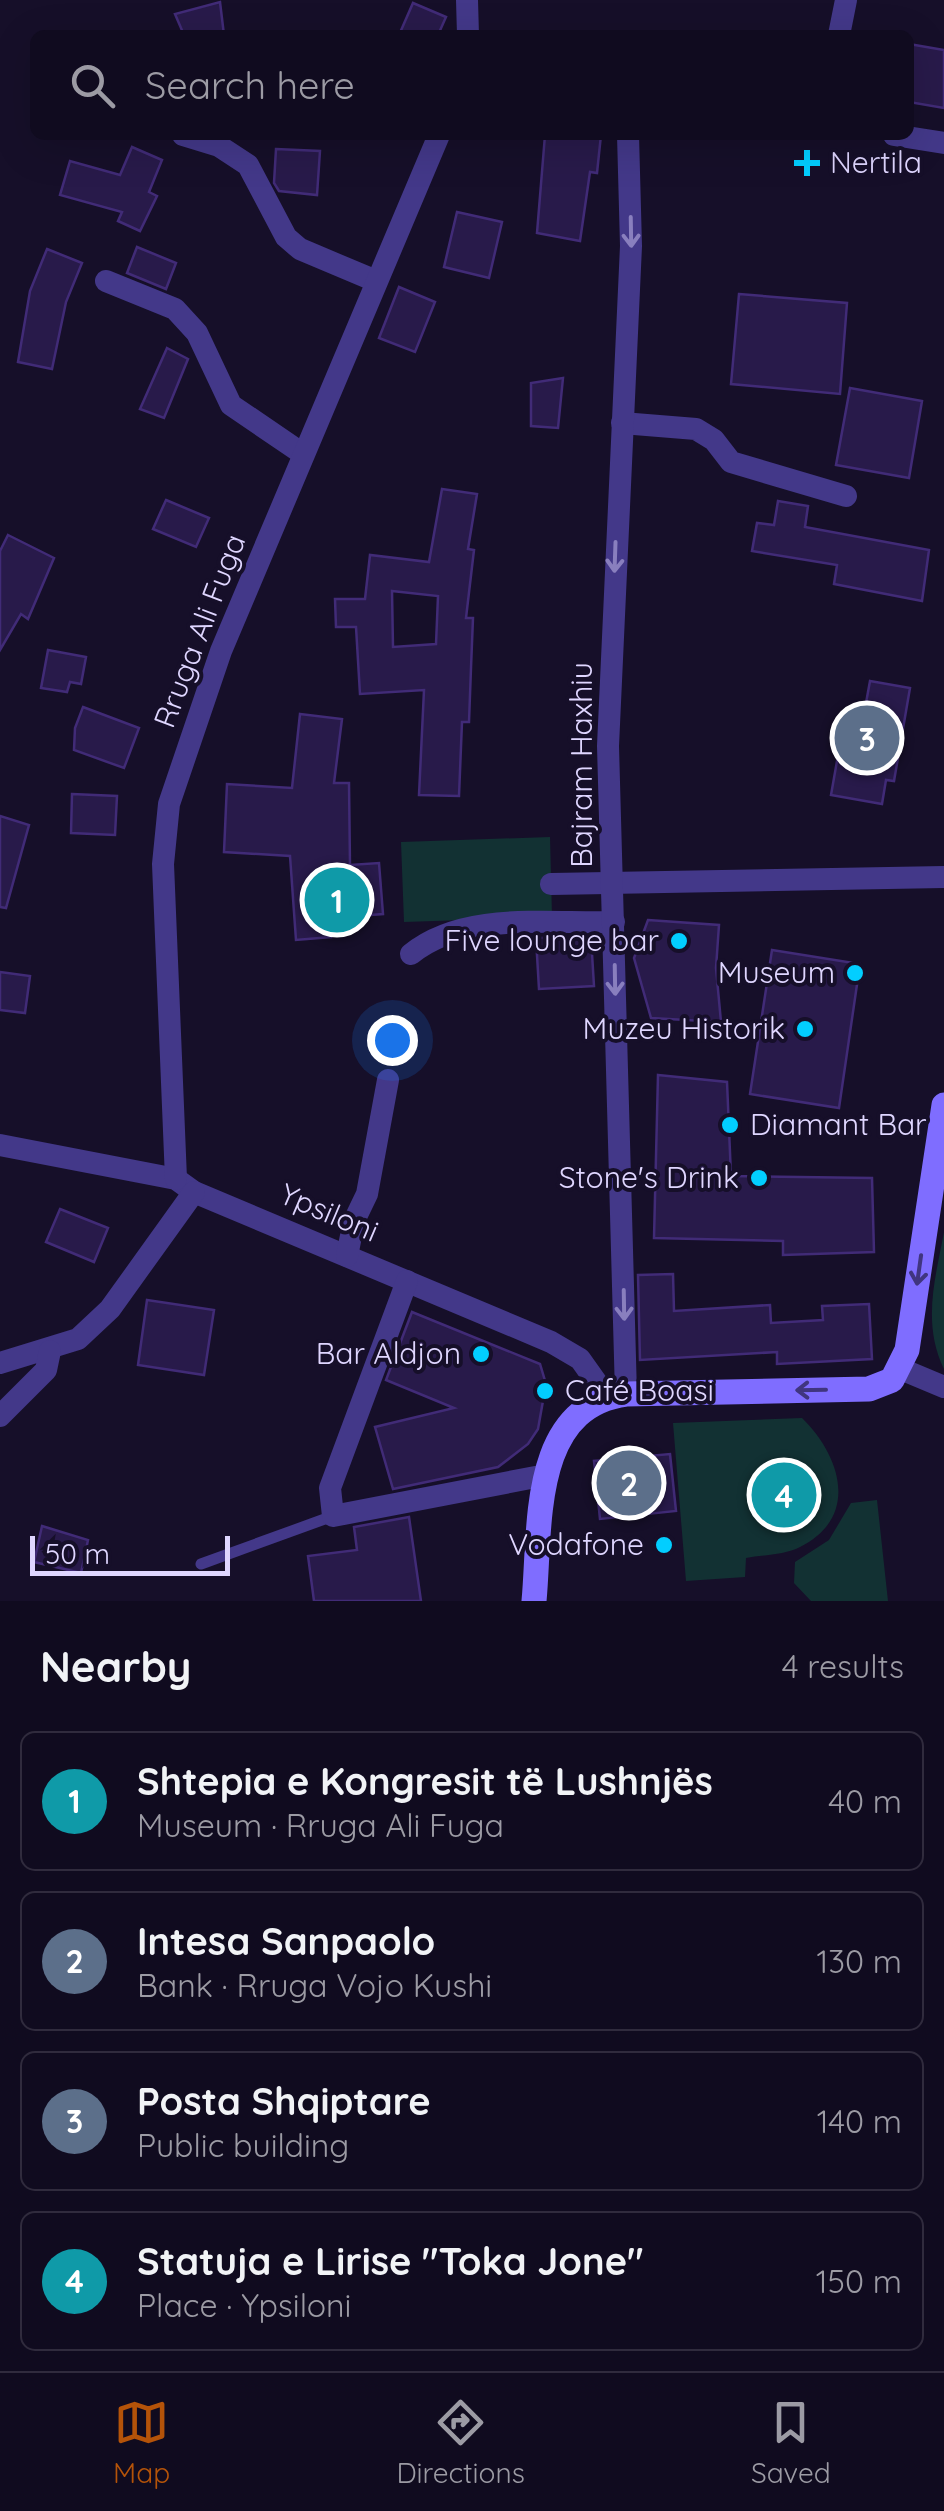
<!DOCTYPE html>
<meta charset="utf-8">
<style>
body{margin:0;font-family:Quicksand,sans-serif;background:#1e192c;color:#f1f3f6}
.scale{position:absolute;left:30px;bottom:25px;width:200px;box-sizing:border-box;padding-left:10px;border:5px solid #dfd6ff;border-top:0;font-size:28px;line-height:35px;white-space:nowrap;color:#dfd6ff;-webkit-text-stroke:8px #160f29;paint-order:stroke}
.you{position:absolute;left:392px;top:1040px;width:35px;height:35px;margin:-25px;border:8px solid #fff;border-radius:50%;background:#1a73e8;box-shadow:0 0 0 15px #1a73e833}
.badge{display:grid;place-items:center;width:65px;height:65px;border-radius:50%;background:#b45309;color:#fff;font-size:32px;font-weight:700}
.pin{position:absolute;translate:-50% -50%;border:5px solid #fff;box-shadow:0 2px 10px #0006}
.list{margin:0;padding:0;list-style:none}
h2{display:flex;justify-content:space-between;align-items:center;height:130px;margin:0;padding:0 40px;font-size:42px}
h2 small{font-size:32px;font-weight:400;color:#9c9ba4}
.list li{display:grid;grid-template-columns:65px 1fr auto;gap:30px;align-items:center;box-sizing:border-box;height:140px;margin:0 20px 20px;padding:0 20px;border:2px solid #302b3d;border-radius:15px}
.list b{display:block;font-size:38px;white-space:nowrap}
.list p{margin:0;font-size:32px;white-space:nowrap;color:#9c9ba4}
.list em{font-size:32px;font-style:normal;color:#9c9ba4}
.icon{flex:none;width:55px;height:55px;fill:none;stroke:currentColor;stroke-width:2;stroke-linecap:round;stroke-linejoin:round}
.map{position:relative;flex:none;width:944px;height:1601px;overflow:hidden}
.search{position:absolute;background:#100b1f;box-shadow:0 10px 40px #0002;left:30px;right:30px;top:30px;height:110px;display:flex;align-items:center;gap:25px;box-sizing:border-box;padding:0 35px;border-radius:15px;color:#9c9ba4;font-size:38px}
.sheet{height:770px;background:#100b1f}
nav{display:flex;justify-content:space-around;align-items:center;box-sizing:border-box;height:140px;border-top:2px solid #302b3d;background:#100b1f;font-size:28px;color:#9c9ba4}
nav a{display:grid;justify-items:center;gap:5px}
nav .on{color:#b45309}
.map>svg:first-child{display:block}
.green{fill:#123133}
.building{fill:#281a4a;stroke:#412b77;stroke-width:2.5;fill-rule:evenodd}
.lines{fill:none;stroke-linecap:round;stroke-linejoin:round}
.lane{stroke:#433889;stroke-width:11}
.street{stroke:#433889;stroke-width:22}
.secondary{stroke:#7f6dff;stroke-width:25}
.oneway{stroke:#897fbe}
.oneway2{stroke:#40357f}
.poi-dot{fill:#02ceff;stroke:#160f29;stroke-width:4}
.labels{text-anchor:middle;stroke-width:8;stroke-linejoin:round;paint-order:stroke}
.poi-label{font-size:30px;fill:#dfd6ff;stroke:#160f29;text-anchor:end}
.street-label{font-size:30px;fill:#dfd6ff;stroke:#160f29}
</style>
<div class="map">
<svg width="944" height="1601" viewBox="0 0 944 1601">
<rect width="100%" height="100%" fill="#160f29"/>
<g class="green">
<path d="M 550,837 L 552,917 L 404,922 L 401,842 Z"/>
<path d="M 944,1232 L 944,1369 C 922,1323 935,1280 944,1232 Z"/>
<path d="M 802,1418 C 841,1456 860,1517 800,1547 C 785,1555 763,1555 746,1558 L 745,1577 L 686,1581 L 673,1423 Z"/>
<path d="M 877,1500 L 888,1601 L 811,1601 L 794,1583 L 795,1562 L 829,1540 L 851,1503 Z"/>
</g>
<g class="building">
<path d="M 220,2 L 224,35 L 184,35 L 175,14 Z"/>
<path d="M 413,3 L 446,17 L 438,35 L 399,35 Z"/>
<path d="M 909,44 L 944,50 L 944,108 L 909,102 Z"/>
<path d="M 545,135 L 601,135 L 597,173 L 590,172 L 580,241 L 537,233 Z"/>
<path d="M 132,147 L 162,160 L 149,192 L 157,196 L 140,231 L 118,221 L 122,212 L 60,195 L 70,161 L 120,175 Z"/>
<path d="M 276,149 L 320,151 L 317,195 L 279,191 L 274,183 Z"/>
<path d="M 457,212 L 502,222 L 489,278 L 444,267 Z"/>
<path d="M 137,247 L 176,263 L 166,289 L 127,273 Z"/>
<path d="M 47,249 L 82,263 L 66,302 L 52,369 L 18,362 L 30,291 Z"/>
<path d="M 399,287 L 435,302 L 415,352 L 379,338 Z"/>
<path d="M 739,294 L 847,303 L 840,394 L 731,384 Z"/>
<path d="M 167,348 L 188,359 L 164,418 L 140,409 Z"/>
<path d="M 563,378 L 558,428 L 531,426 L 531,383 Z"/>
<path d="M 850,388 L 922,401 L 909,478 L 836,465 Z"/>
<path d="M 442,489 L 477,494 L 468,549 L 474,550 L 466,618 L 473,618 L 471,668 L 469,722 L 462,722 L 459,796 L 419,795 L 424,690 L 360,694 L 356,627 L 336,627 L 335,599 L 365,599 L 370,555 L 429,562 ZM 392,591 L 438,596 L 436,644 L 393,647 Z"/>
<path d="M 166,500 L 209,518 L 196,547 L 153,529 Z"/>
<path d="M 778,501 L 808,506 L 805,527 L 929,550 L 922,601 L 834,584 L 837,565 L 752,551 L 757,523 L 774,525 Z"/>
<path d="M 8,535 L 54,558 L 28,619 L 21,614 L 0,650 L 0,551 Z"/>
<path d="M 48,650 L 86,657 L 81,684 L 70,682 L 67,692 L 41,688 Z"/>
<path d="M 870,681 L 910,688 L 894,781 L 886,780 L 882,804 L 831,795 L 846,710 L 864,714 Z"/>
<path d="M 83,707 L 139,728 L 124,768 L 74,750 L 75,728 Z"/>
<path d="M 300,714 L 342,719 L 334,783 L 349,783 L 350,865 L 379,863 L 383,914 L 329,918 L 331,937 L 296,940 L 290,856 L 224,852 L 227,784 L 292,788 Z"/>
<path d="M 72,794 L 117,796 L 115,835 L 71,833 Z"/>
<path d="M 0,816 L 29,825 L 6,908 L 0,907 Z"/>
<path d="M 648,920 L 719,925 L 716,968 L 721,1022 L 651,1018 L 634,958 Z"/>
<path d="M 591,937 L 594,986 L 539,989 L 536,938 Z"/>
<path d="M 772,950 L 860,964 L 839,1108 L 750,1094 Z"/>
<path d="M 0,972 L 30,976 L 25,1013 L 0,1010 Z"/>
<path d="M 658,1075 L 727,1082 L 731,1176 L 872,1178 L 874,1252 L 783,1255 L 783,1241 L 654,1238 Z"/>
<path d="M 60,1209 L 108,1228 L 94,1262 L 46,1242 Z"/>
<path d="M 673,1274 L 674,1311 L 770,1305 L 771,1323 L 823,1320 L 822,1306 L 869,1304 L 872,1359 L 777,1364 L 777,1352 L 640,1360 L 638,1275 Z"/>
<path d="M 147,1300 L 214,1310 L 204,1375 L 138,1365 Z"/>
<path d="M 412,1312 L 540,1364 L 546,1384 L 538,1429 L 528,1444 L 498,1467 L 393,1489 L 375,1427 L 454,1408 L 386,1380 Z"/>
<path d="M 670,1454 L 676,1511 L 600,1519 L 594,1461 Z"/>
<path d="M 409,1517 L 421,1601 L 314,1601 L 308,1556 L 357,1550 L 354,1527 Z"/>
<path d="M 42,1526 L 88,1540 L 81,1573 L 34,1562 Z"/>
</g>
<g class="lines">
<path class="lane" d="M 201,1564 L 333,1516"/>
<g class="street">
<path d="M 467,0 L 468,35"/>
<path d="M 839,35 L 846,0"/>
<path d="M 183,135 L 219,146 L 248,165 L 286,237 L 300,249 L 376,281"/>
<path d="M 894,135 L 944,143"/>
<path d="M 106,281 L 175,309 L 197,333 L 231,405 L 303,454"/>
<path d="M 622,423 L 696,429 L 714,440 L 731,462 L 846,496"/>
<path d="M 551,884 L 944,877"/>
<path d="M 411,954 C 464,911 549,924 614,922"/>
<path d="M 0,1145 L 176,1179 L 194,1192 L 551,1342 L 580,1359 L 607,1397"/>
<path d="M 176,1179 L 163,864 L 169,804 L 221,651 L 439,135"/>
<path d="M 347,1256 L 354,1221 L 367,1194 L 388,1080"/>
<path d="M 407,1281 L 330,1488 L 333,1516 L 546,1475"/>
<path d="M 0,1363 L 78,1339 L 110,1309 L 194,1192"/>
<path d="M 901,1369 L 944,1387"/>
<path d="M 626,1394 L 608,746 L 631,246 L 628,135"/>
<path d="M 0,1416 L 46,1370 L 50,1351"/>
</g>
<path class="secondary" d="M 534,1601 C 541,1529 529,1407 626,1394 L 869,1389 L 892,1380 L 907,1350 L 944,1105"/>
</g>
<defs><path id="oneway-shaft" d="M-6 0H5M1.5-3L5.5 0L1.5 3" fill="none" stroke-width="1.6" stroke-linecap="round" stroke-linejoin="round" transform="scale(2.5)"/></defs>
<g class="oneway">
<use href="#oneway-shaft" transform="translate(631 232) rotate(89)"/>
<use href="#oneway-shaft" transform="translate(615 557) rotate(92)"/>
<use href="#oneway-shaft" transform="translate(615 980) rotate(89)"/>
<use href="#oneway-shaft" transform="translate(624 1305) rotate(89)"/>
</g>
<g class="oneway2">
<use href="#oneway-shaft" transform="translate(919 1270) rotate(98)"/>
<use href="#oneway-shaft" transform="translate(811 1390) rotate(179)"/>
</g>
<g class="poi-dot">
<path d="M802 148h10v10h10v10h-10v10h-10v-10h-10v-10h10z"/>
<circle cx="679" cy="941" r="10"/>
<circle cx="855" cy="973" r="10"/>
<circle cx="805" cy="1029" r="10"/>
<circle cx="730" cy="1125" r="10"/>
<circle cx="759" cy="1178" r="10"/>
<circle cx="481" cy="1354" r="10"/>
<circle cx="545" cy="1391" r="10"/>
<circle cx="664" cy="1545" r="10"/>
</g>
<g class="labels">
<g class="poi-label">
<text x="830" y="173" text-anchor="start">Nertila</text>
<text x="659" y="951">Five lounge bar</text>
<text x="835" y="983">Museum</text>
<text x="785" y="1039">Muzeu Historik</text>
<text x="750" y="1135" text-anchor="start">Diamant Bar</text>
<text x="739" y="1188">Stone's Drink</text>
<text x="461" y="1364">Bar Aldjon</text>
<text x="565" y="1401" text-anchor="start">Café Boasi</text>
<text x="644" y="1555">Vodafone</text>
</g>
<g class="street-label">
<text transform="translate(200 631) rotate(-69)" y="10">Rruga Ali Fuga</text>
<text transform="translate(582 765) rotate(-90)" y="10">Bajram Haxhiu</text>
<text transform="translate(329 1213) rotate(23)" y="10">Ypsiloni</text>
</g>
</g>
</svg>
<div class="scale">50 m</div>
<div class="you"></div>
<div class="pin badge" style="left:337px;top:900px;background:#0f9aa8">1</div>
<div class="pin badge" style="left:629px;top:1483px;background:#5c6f8a">2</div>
<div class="pin badge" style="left:867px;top:738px;background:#5c6f8a">3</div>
<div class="pin badge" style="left:784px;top:1495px;background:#0f9aa8">4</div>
<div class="search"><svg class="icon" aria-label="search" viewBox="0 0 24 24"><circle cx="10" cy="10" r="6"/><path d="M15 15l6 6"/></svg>Search here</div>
</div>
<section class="sheet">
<h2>Nearby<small>4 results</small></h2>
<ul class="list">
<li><span class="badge" style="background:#0f9aa8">1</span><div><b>Shtepia e Kongresit të Lushnjës</b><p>Museum · Rruga Ali Fuga</p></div><em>40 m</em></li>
<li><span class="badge" style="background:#5c6f8a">2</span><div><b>Intesa Sanpaolo</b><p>Bank · Rruga Vojo Kushi</p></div><em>130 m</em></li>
<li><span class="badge" style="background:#5c6f8a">3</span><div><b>Posta Shqiptare</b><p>Public building</p></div><em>140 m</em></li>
<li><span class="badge" style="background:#0f9aa8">4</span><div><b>Statuja e Lirise &quot;Toka Jone&quot;</b><p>Place · Ypsiloni</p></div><em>150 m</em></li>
</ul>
</section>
<nav>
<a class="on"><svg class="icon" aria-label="map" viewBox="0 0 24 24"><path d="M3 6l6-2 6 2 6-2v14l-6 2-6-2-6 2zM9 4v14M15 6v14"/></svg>Map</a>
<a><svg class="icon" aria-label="directions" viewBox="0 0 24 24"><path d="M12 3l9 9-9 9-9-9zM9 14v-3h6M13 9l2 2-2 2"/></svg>Directions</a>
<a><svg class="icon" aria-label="saved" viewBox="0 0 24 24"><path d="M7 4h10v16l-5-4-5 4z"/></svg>Saved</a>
</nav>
